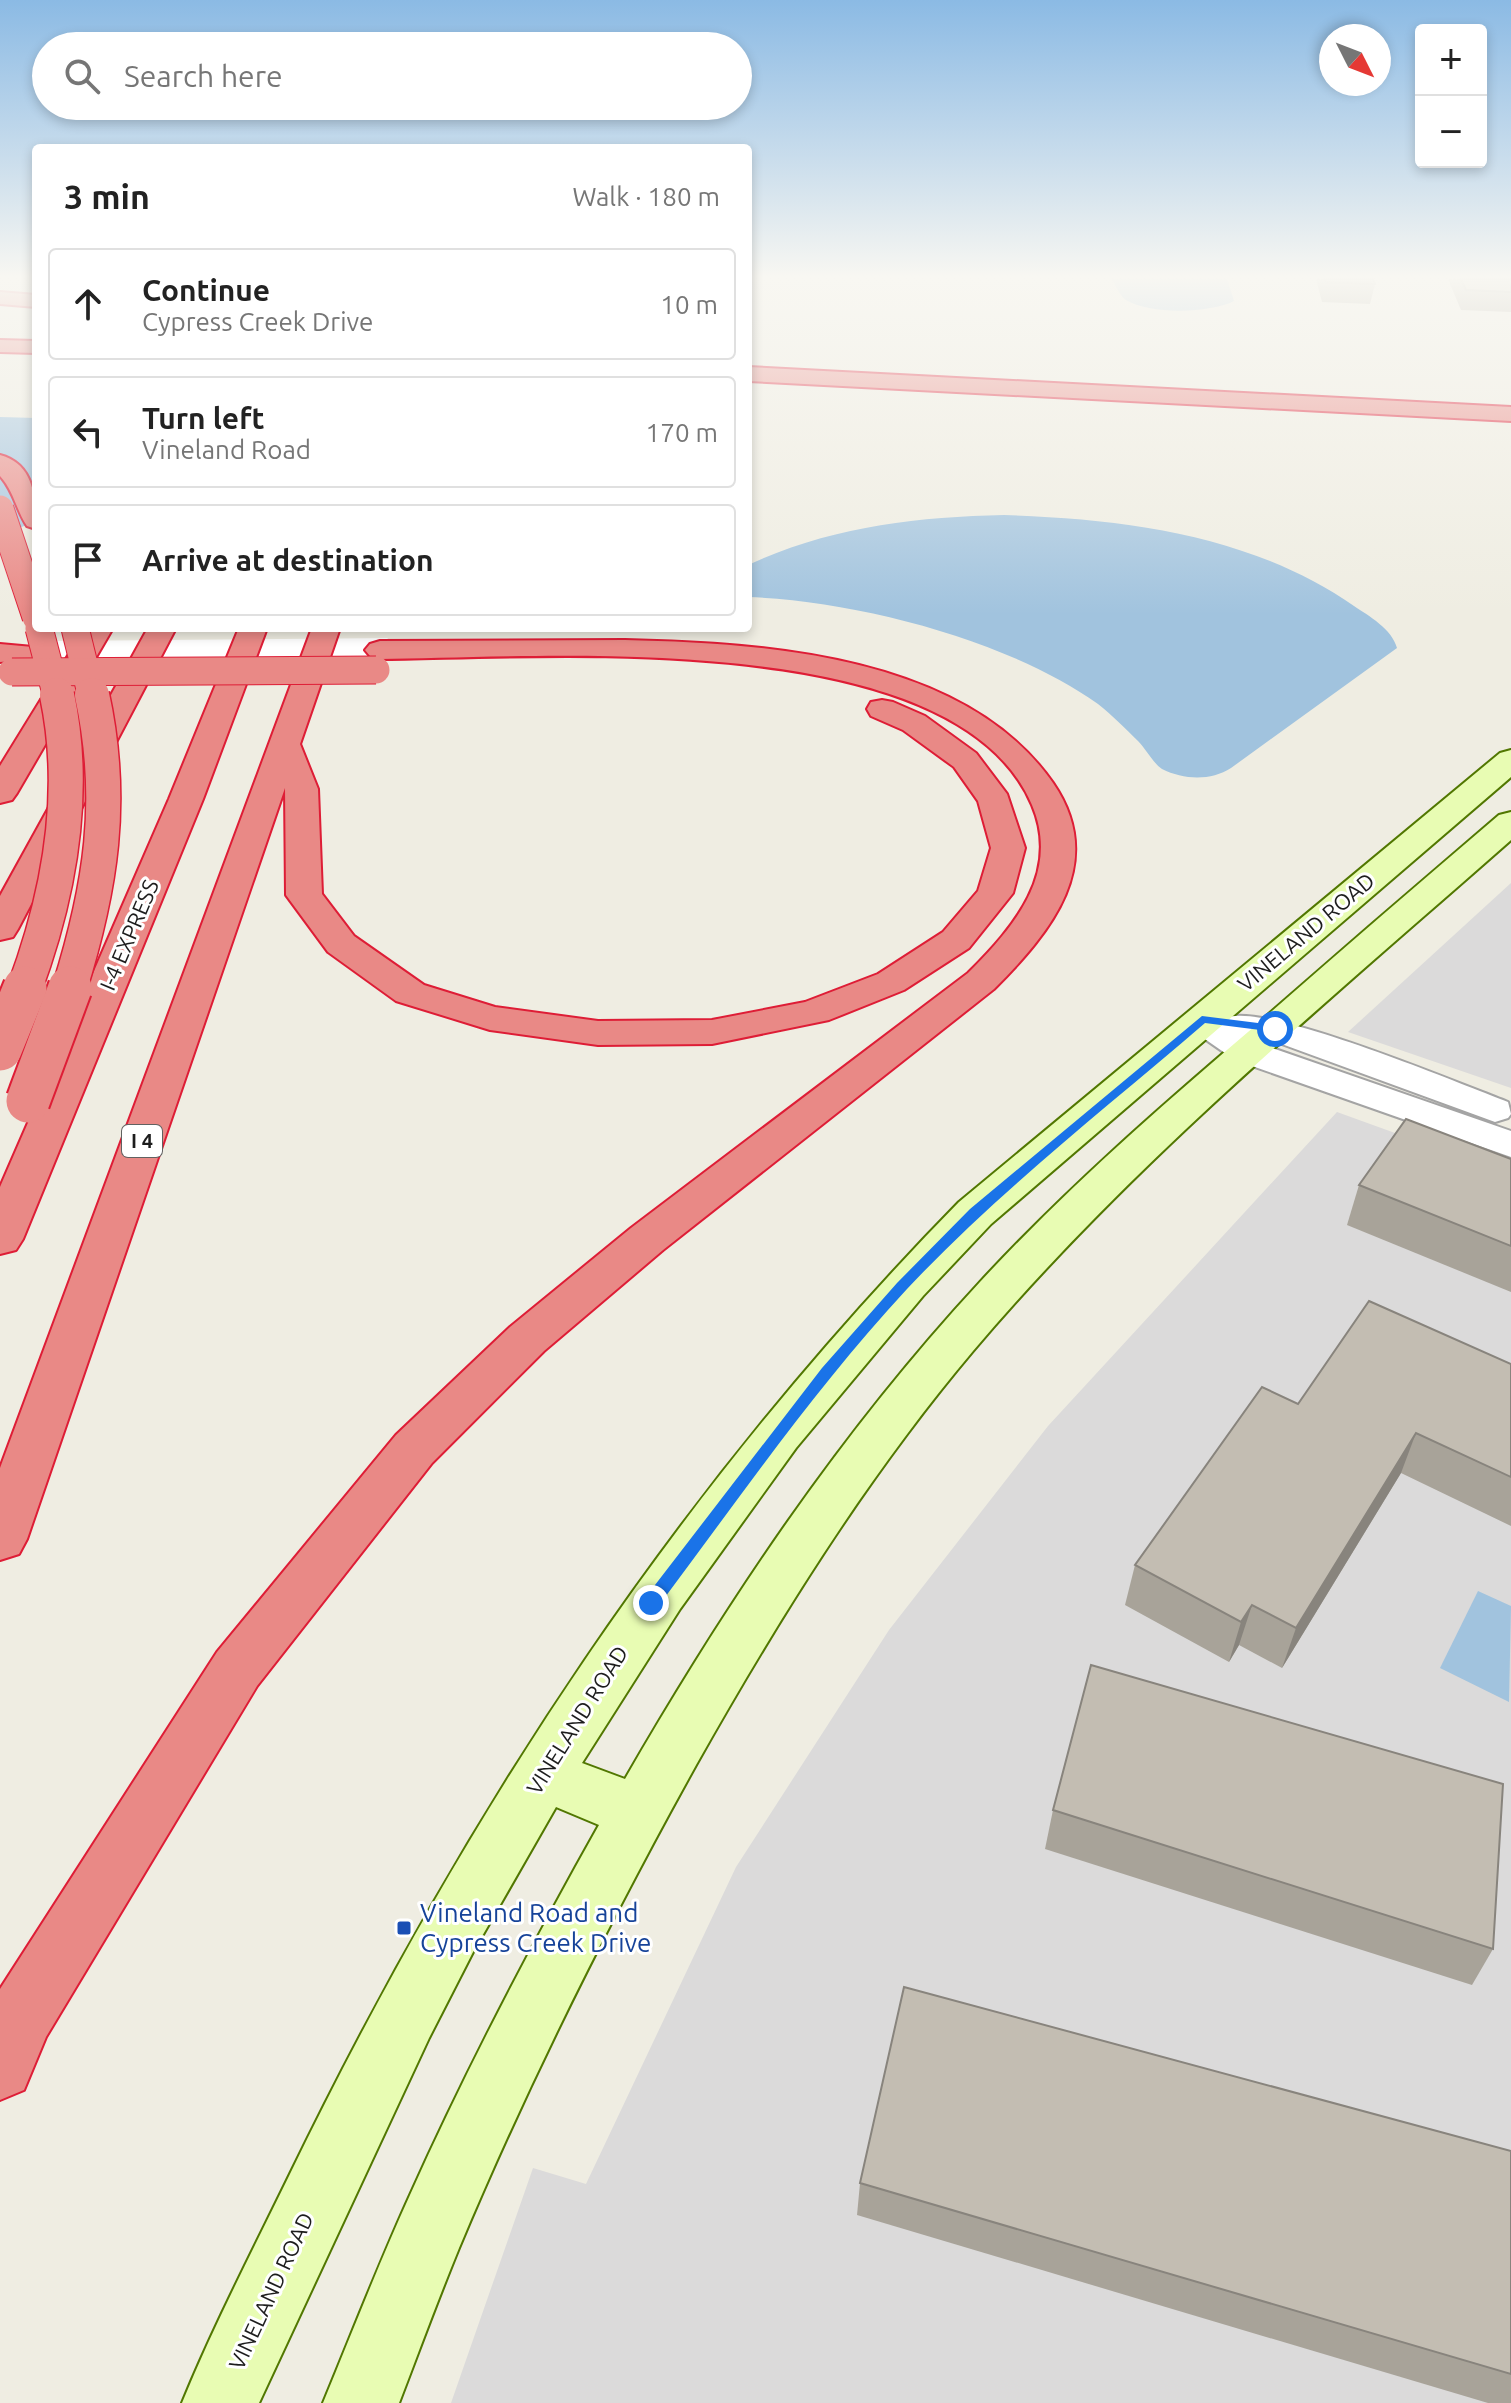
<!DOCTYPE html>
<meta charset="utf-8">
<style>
body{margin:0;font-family:Ubuntu,sans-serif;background:#f6f6f6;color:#222}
.controls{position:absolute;right:24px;top:24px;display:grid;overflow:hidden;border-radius:8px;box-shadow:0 4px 12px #0003}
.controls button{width:72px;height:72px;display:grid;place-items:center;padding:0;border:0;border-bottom:2px solid #e0e0e0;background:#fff;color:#222;font:40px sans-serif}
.compass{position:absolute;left:1319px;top:24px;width:72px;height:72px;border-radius:50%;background:#fff;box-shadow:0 4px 12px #0003;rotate:132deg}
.stop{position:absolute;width:24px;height:24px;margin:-18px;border:6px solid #1a73e8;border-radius:50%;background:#fff}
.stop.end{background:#1a73e8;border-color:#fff;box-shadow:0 2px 8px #0008}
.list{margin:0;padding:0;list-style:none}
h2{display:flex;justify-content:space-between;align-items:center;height:104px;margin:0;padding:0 32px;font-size:34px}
h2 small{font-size:26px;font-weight:400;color:#767676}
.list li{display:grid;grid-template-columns:52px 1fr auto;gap:24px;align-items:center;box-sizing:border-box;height:112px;margin:0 16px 16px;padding:0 16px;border:2px solid #e0e0e0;border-radius:8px}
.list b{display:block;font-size:30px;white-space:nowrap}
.list p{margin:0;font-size:26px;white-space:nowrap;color:#767676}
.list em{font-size:26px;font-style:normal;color:#767676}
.icon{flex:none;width:44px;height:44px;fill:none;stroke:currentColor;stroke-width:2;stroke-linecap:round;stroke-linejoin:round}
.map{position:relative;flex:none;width:1511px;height:2403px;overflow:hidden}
.search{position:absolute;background:#fff;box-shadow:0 4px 12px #0003;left:32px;top:32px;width:720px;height:88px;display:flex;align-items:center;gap:20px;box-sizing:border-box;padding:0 28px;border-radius:44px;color:#767676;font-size:30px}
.panel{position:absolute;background:#fff;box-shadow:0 4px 12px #0003;left:32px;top:144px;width:720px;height:488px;border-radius:8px}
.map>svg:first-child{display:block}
.residential{fill:#dbdada}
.water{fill:#a1c3de}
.pier{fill:#fff}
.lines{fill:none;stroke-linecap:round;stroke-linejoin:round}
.street-casing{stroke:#a4a4a4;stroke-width:4}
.secondary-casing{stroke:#517701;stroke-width:4}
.highway-casing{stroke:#de1d36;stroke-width:4}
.street{fill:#fff;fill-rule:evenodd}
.secondary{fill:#e8fcb3;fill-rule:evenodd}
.highway{fill:#e98986;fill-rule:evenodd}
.highway-bridge-far2-casing{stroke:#de1d36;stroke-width:29;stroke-linecap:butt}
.highway-bridge-far1-casing{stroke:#de1d36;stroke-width:37;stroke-linecap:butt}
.highway-bridge-casing{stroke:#de1d36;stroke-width:47;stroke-linecap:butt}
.highway-bridge-far2{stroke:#e98986;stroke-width:27}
.highway-bridge-far1{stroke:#e98986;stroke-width:34}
.highway-bridge{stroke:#e98986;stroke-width:43}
.wall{fill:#a8a399}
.shaded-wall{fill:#88847d}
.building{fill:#c3bdb2;stroke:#88847d;stroke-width:2}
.route{fill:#1a73e8}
.transit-dot{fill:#1a4fb4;stroke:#fff;stroke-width:3}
.labels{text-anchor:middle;stroke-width:6;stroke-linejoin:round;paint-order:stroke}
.shield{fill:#fff;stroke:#616161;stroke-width:2}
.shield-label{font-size:20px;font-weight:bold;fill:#1d1d1d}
.street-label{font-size:22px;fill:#1d1d1d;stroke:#fff}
.near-transit-label{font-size:26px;fill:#164399;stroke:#fff;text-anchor:start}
</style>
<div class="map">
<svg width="1511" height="2403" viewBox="0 0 1511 2403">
<rect width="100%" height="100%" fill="#efede2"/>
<g class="residential">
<path d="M 1511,883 L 1511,1088 L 1348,1032 Z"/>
<path d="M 1337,1112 L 1511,1175 L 1511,2403 L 451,2403 L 533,2168 L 586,2184 L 736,1867 L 889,1630 L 1048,1426 Z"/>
</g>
<g class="water">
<path d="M 1112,279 L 1227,279 L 1234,301 C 1211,313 1150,315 1126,300 C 1120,296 1116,286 1112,279 Z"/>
<path d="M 0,417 L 36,418 L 36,521 L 0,536 Z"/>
<path d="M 1004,515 C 1126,519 1252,535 1354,606 C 1369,616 1392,629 1397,648 L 1231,768 C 1211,781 1184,780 1162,769 C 1153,763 1146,749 1138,741 C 1126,729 1112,715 1098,704 C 1008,640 858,601 748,597 L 748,565 C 830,527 915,517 1004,515 Z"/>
<path d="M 1478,1591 L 1511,1606 L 1509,1702 L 1440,1668 Z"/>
</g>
<path class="pier" d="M 388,638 L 374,678 L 17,681 L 47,641 Z"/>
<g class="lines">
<defs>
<path id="street" d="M 1202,1009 L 1224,1019 C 1256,998 1463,1085 1508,1102 L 1511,1114 L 1508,1118 L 1495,1122 L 1268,1039 L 1249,1036 L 1261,1044 L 1511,1131 L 1511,1157 L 1235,1060 L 1189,1028 L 1184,1020 L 1189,1012 Z"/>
<path id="secondary" d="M 1511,750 L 1511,777 L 991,1224 L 923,1296 L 796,1448 L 680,1609 L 582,1763 L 625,1779 C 727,1602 841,1432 980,1282 C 1065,1190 1160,1107 1255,1026 C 1336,955 1417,885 1499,815 L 1511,812 L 1511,840 C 1326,1003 1133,1162 973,1351 C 866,1478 777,1621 696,1765 C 609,1922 528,2083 459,2248 C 438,2299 419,2351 399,2403 L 323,2403 C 352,2333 379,2263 410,2195 C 467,2068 531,1946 599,1825 L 556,1807 L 473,1952 L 429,2038 L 259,2403 L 182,2403 C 214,2325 253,2250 290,2174 C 466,1812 677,1490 959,1202 L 1500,753 Z"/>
<g id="highway">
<path d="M 0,292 L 36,295 L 36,307 L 0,304 Z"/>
<path d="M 0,340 L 36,341 L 36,353 L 0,352 Z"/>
<path d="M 748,367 L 1511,407 L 1511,421 L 748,381 Z"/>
<path d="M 0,455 C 35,464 36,500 36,529 L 27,526 C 16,510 14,491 0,476 Z"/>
<path d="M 85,628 L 113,628 L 17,793 L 12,800 L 0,803 L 0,766 Z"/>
<path d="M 148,628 L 176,628 L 18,929 L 13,937 L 0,940 L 0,896 Z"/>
<path d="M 239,628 L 267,628 L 203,799 L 23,1239 L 16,1250 L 0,1254 L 0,1187 L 169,799 Z"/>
<path d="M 312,628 L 340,628 L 300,744 L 318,789 L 322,894 L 354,936 L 424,985 L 495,1007 L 598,1021 L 712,1020 L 805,1002 L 878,974 L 943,932 L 978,891 L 991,848 L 978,801 L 954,767 L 903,730 L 871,716 L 867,709 L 871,702 L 882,700 L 893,702 L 925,716 L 976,753 L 1007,794 L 1025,848 L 1013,893 L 969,948 L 904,990 L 829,1020 L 712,1044 L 598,1045 L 490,1030 L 396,1001 L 328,952 L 286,895 L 285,788 L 27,1539 L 19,1554 L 0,1560 L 0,1468 Z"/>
<path d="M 625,640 C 766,643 965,656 1053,783 C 1108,863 1051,932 994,989 L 663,1250 L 544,1351 L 432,1463 L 257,1686 L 46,2037 L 24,2090 L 0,2100 L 0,1989 L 217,1652 L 396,1435 L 510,1327 L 631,1228 L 968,973 C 1014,927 1061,873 1032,805 C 955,624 541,658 380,659 L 370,656 L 365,650 L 370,644 L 380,641 Z"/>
<path d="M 0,644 L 33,647 L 38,653 L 33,659 L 0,662 Z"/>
</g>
</defs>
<use href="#street" class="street-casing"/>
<use href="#secondary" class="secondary-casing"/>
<use href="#highway" class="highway-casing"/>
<use href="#street" class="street"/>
<use href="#secondary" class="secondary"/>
<use href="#highway" class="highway"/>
<defs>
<g id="highway-bridge-far2">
<path d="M 0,509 L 36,617"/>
<path d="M 39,628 L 57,697"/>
<path d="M 75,628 L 92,697"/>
<path d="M 12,672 L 376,670"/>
</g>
<g id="highway-bridge-far1">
<path d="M 24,990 C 59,896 78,794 57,695"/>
<path d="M 69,990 C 101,888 115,800 92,695"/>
</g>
<g id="highway-bridge">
<path d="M 0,1049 L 25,988"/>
<path d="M 28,1101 L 70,988"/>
</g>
</defs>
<use href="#highway-bridge-far2" class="highway-bridge-far2-casing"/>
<use href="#highway-bridge-far1" class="highway-bridge-far1-casing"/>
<use href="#highway-bridge" class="highway-bridge-casing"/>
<use href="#highway-bridge-far2" class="highway-bridge-far2"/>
<use href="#highway-bridge-far1" class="highway-bridge-far1"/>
<use href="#highway-bridge" class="highway-bridge"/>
</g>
<g class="wall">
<path d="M 1316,279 L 1373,279 L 1375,284 L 1370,304 L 1322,302 Z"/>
<path d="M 1448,279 L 1511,279 L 1511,312 L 1461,310 Z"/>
<path d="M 1511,1159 L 1511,1292 L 1347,1225 L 1359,1185 Z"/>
<path d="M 1511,1364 L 1511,1526 L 1401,1473 L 1282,1668 L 1239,1645 L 1229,1662 L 1125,1605 L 1135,1565 L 1298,1404 Z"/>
<path d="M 1053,1810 L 1493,1949 L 1472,1985 L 1045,1849 Z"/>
<path d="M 1511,2151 L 1511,2403 L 1488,2403 L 857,2215 L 860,2183 Z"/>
</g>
<g class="shaded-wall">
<path d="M 1416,1433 L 1401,1473 L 1282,1668 L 1296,1628 Z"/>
<path d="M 1252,1605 L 1239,1645 L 1229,1662 L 1241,1622 Z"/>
</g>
<g class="building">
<path d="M 1325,279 L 1373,279 L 1375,284 L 1326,282 Z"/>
<path d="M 1461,279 L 1511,279 L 1511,292 L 1466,290 Z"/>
<path d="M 1406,1119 L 1511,1159 L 1511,1246 L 1359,1185 Z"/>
<path d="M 1369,1301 L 1511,1364 L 1511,1477 L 1416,1433 L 1296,1628 L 1252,1605 L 1241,1622 L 1135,1565 L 1262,1387 L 1298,1404 Z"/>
<path d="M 1091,1665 L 1503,1784 L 1493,1949 L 1053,1810 Z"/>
<path d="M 904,1987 L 1511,2151 L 1511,2374 L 860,2183 Z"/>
</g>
<linearGradient id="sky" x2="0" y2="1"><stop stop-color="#8bbae4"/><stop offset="0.45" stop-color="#f8f7f2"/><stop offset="1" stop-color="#f8f7f2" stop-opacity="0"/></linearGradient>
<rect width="1511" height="615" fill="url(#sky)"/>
<path class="route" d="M 1202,1016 L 1275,1025 L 1281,1029 L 1275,1032 L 1205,1023 C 1104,1110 998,1192 907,1289 C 815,1388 738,1500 657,1608 L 645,1608 L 645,1598 L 822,1368 L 897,1283 L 970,1209 Z"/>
<rect class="transit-dot" x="396" y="1920" width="16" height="16" rx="4"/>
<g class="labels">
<rect class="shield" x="122" y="1125" width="40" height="32" rx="6"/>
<g class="shield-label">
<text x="142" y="1148">I 4</text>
</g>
<g class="street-label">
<text transform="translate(1306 932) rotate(-40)" y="8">VINELAND ROAD</text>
<text transform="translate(129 935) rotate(-67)" y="8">I-4 EXPRESS</text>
<text transform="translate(577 1720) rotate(-58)" y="8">VINELAND ROAD</text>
<text transform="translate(271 2291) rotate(-65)" y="8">VINELAND ROAD</text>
</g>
<g class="near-transit-label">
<text x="420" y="1922">Vineland Road and<tspan x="420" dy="30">Cypress Creek Drive</tspan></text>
</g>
</g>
</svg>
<div class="controls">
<button>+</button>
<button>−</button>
</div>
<svg class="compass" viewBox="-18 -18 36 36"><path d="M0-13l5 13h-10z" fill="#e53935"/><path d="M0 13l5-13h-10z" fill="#767676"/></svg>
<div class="stop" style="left:1275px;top:1029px"></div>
<div class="stop end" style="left:651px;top:1603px"></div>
<div class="search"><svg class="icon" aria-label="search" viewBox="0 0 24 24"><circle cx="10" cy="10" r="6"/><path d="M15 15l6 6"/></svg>Search here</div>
<section class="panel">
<h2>3 min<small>Walk · 180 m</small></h2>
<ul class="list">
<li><svg class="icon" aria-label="ahead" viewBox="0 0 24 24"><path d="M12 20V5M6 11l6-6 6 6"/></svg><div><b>Continue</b><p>Cypress Creek Drive</p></div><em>10 m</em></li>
<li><svg class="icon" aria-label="left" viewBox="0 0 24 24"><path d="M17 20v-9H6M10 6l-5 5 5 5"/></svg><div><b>Turn left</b><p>Vineland Road</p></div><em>170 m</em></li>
<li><svg class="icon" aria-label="arrive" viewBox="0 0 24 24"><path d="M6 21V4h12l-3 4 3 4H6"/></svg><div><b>Arrive at destination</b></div></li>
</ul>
</section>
</div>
